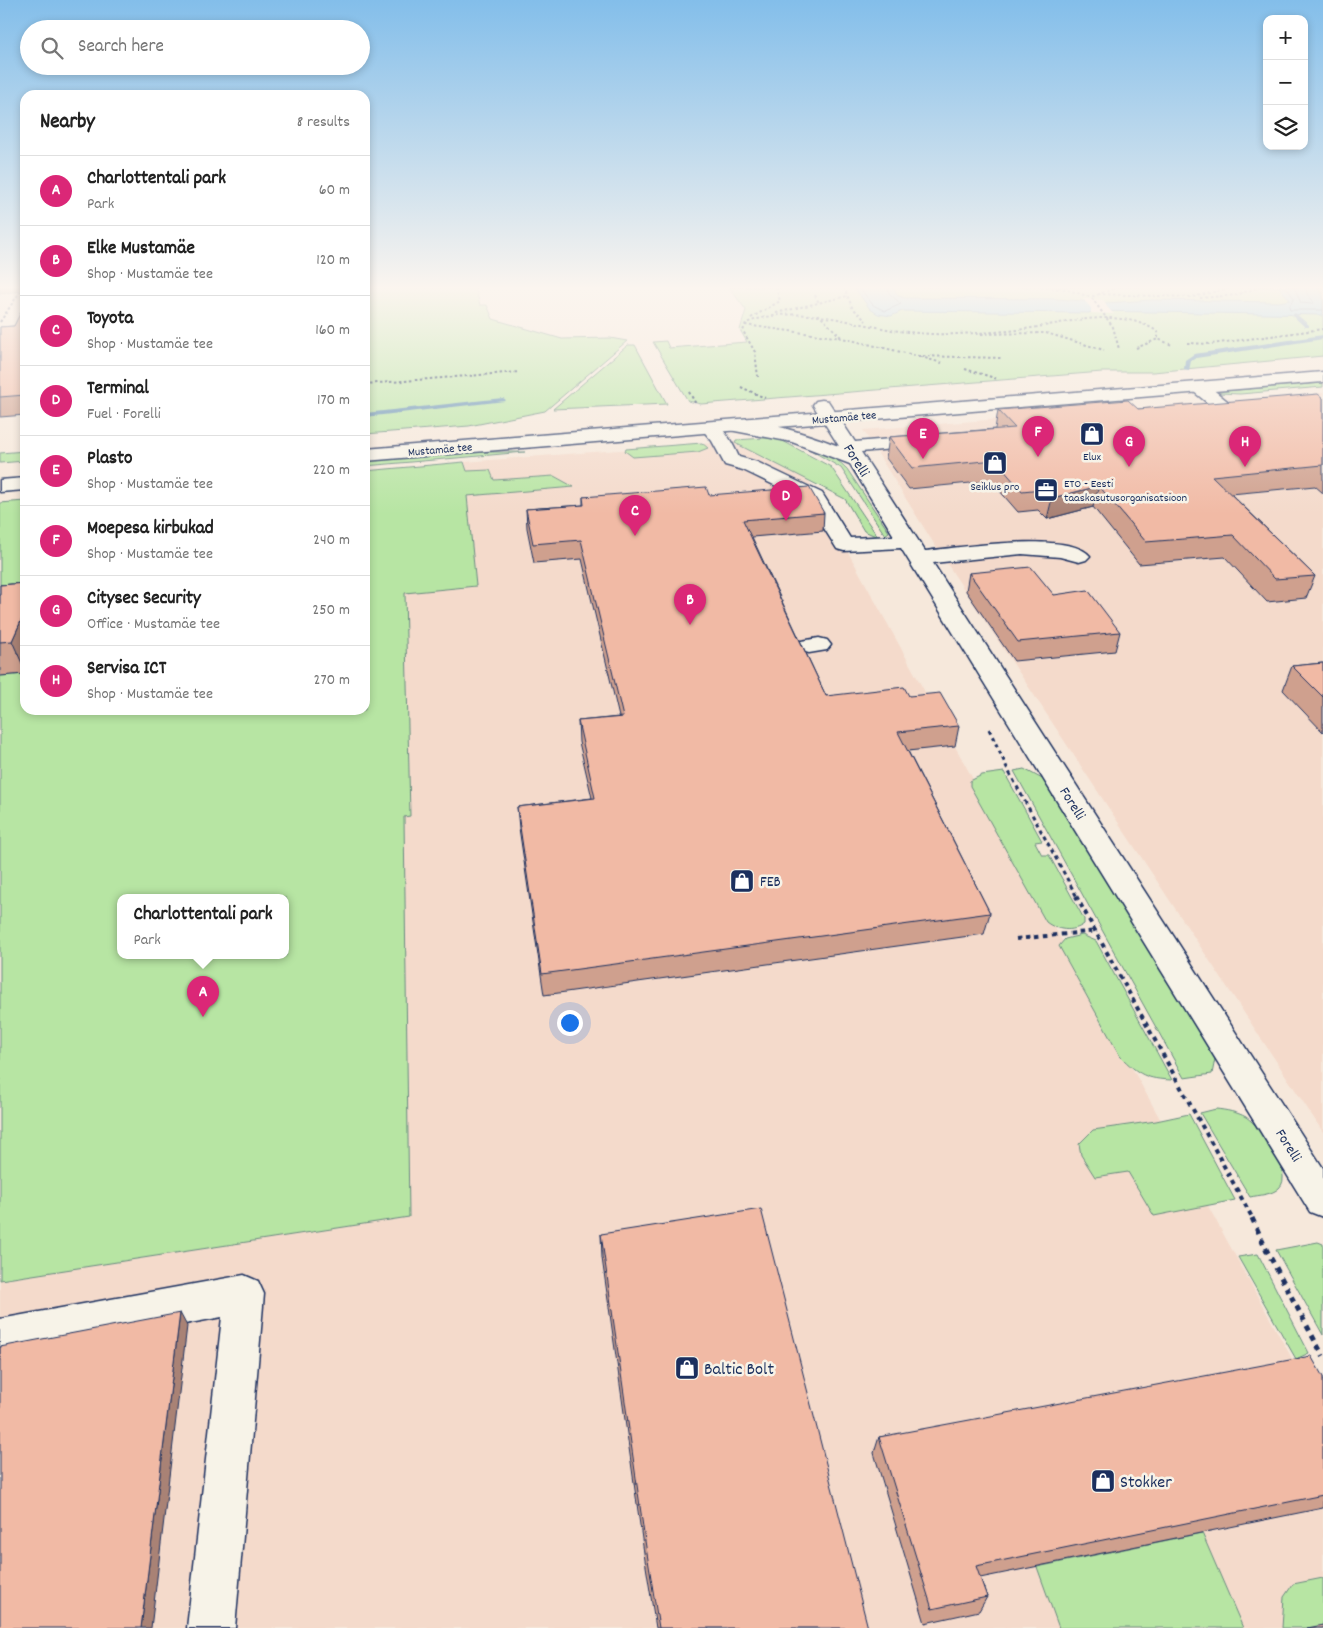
<!DOCTYPE html>
<meta charset="utf-8">
<style>
body{margin:0;font-family:Dekko,sans-serif;background:#f6f6f6;color:#222}
.controls{position:absolute;right:15px;top:15px;display:grid;overflow:hidden;border-radius:10px;box-shadow:0 2px 8px #0003}
.controls button{width:45px;height:45px;display:grid;place-items:center;padding:0;border:0;border-bottom:1px solid #e0e0e0;background:#fff;color:#222;font:25px sans-serif}
.you{position:absolute;left:569px;top:1022px;width:18px;height:18px;margin:-12px;border:4px solid #fff;border-radius:50%;background:#1a73e8;box-shadow:0 0 0 8px #1a73e833}
.badge{display:grid;place-items:center;width:32px;height:32px;border-radius:50%;background:#db2777;color:#fff;font-size:16px;font-weight:700}
.pin{position:absolute;translate:-50% -41px;filter:drop-shadow(0 1px 2px #0008)}
.pin::after{content:'';position:absolute;top:26px;width:18px;height:15px;background:inherit;clip-path:polygon(0 0,100% 0,50% 100%)}
.popup{position:absolute;left:117px;top:894px;width:172px;height:65px;box-sizing:border-box;display:grid;place-content:center;border-radius:10px;background:#fff;filter:drop-shadow(0 1px 4px #0005);font-size:16px;white-space:nowrap;color:#767676}
.popup b{font-size:19px;color:#222}
.popup::after{content:'';position:absolute;left:50%;top:100%;margin-left:-10px;border:10px solid transparent;border-top-color:#fff}
.list{margin:0;padding:0;list-style:none}
h2{display:flex;justify-content:space-between;align-items:center;height:65px;margin:0;padding:0 20px;font-size:21px}
h2 small{font-size:16px;font-weight:400;color:#767676}
.list li{display:grid;grid-template-columns:32px 1fr auto;gap:15px;align-items:center;box-sizing:border-box;height:70px;padding:0 20px;border-top:1px solid #e0e0e0}
.list b{display:block;font-size:19px;white-space:nowrap}
.list p{margin:0;font-size:16px;white-space:nowrap;color:#767676}
.list em{font-size:16px;font-style:normal;color:#767676}
.icon{flex:none;width:28px;height:28px;fill:none;stroke:currentColor;stroke-width:2;stroke-linecap:round;stroke-linejoin:round}
.map{position:relative;flex:none;width:1323px;height:1628px;overflow:hidden}
.search{position:absolute;background:#fff;box-shadow:0 2px 8px #0003;left:20px;top:20px;width:350px;height:55px;display:flex;align-items:center;gap:12px;box-sizing:border-box;padding:0 18px;border-radius:28px;color:#767676;font-size:19px}
.panel{position:absolute;background:#fff;box-shadow:0 2px 8px #0003;left:20px;top:90px;width:350px;height:625px;border-radius:15px}
.map>svg:first-child{display:block}
.built{fill:#f4dacb}
.green{fill:#b7e5a3;stroke:#698a80;fill-rule:evenodd}
.water{fill:#8bceec;stroke:#5e8eb3}
.pier{fill:#f6e8db}
.lines{fill:none;stroke-linecap:round;stroke-linejoin:round}
.shore{stroke:#486f97;stroke-width:1}
.stream{fill:#5e8eb3;fill-rule:evenodd}
.minor-casing{stroke:#1b2f5e;stroke-width:3}
.major-casing{stroke:#1b2f5e;stroke-width:3}
.path-far3{stroke:#1b2f5e;stroke-width:2;stroke-dasharray:2.5 2.5;stroke-linecap:butt}
.path-far2{stroke:#1b2f5e;stroke-width:3;stroke-dasharray:4 4;stroke-linecap:butt}
.path-far1{stroke:#1b2f5e;stroke-width:4;stroke-dasharray:4.5 4.5;stroke-linecap:butt}
.path{stroke:#1b2f5e;stroke-width:5;stroke-dasharray:5.5 5.5;stroke-linecap:butt}
.minor{fill:#f7f3e8;fill-rule:evenodd}
.major{fill:#f7f3e8;fill-rule:evenodd}
.wall{fill:#cfa08e;stroke:#1b2f5e}
.shaded-wall{fill:#a98274;stroke:#1b2f5e}
.building{fill:#f1baa5;stroke:#1b2f5e}
.labels{text-anchor:middle;stroke-width:5;stroke-linejoin:round;paint-order:stroke}
.far-street-label{font-size:12px;fill:#1b2f5e;stroke:#f7f3e8}
.far-poi-label{font-size:12px;fill:#1b2f5e;stroke:#f7f3e8}
.street-label{font-size:15px;fill:#1b2f5e;stroke:#f7f3e8}
.poi-label{font-size:15px;fill:#1b2f5e;stroke:#f7f3e8;text-anchor:start}
.near-poi-label{font-size:18px;fill:#1b2f5e;stroke:#f7f3e8;text-anchor:start}
</style>
<div class="map">
<svg width="1323" height="1628" viewBox="0 0 1323 1628">
<rect width="100%" height="100%" fill="#f6e8db"/>
<filter id="ink" filterUnits="userSpaceOnUse"><feTurbulence type="fractalNoise" baseFrequency=".02" numOctaves="2"/><feDisplacementMap in="SourceGraphic" scale="10" xChannelSelector="R" yChannelSelector="G"/><feConvolveMatrix kernelMatrix="1 2 1 2 8 2 1 2 1" color-interpolation-filters="sRGB"/></filter>
<g filter="url(#ink)">
<g class="built">
<path d="M 1323,393 L 1323,1132 L 936,547 L 863,430 Z"/>
<path d="M 776,438 L 788,443 L 1323,1415 L 1323,1628 L 0,1628 L 0,1280 L 409,1217 L 404,817 L 410,816 L 405,592 L 476,586 L 467,496 L 573,487 L 554,476 L 494,480 L 466,471 L 464,462 Z"/>
</g>
<g class="green">
<path d="M 365,287 L 475,287 L 480,305 L 487,305 L 493,319 L 562,339 L 610,338 L 627,341 L 545,411 L 469,426 L 365,434 Z"/>
<path d="M 729,287 L 1323,287 L 1323,356 L 1153,372 L 1102,372 L 701,404 L 688,401 L 653,342 L 666,341 L 669,348 L 747,342 L 740,330 L 746,310 Z"/>
<path d="M 628,345 L 635,345 L 667,404 L 553,409 Z"/>
<path d="M 1323,383 L 1323,387 L 1240,394 L 1218,393 L 1224,391 Z"/>
<path d="M 765,438 L 779,439 L 831,467 L 878,537 L 864,531 L 845,499 L 735,443 L 736,440 Z"/>
<path d="M 797,442 C 816,449 833,454 847,469 L 889,532 L 885,535 L 841,468 Z"/>
<path d="M 702,443 L 708,448 L 698,452 L 633,457 L 625,451 L 626,449 Z"/>
<path d="M 25,451 L 25,461 L 0,463 L 0,453 Z"/>
<path d="M 473,452 L 525,452 L 365,466 L 365,460 Z"/>
<path d="M 464,462 L 467,471 L 490,470 L 494,480 L 554,476 L 574,487 L 467,496 L 476,586 L 405,593 L 410,816 L 404,817 L 409,1217 L 0,1280 L 0,676 L 25,674 L 25,710 L 365,710 L 365,471 ZM 120,898 L 286,898 L 286,956 L 120,956 Z"/>
<path d="M 25,501 L 25,583 L 0,585 L 0,503 Z"/>
<path d="M 1024,769 L 1046,781 L 1214,1051 L 1215,1059 L 1212,1074 L 1184,1078 L 1014,771 Z"/>
<path d="M 1004,772 L 1042,841 L 1035,842 L 1042,855 L 1049,855 L 1084,919 L 1084,924 C 1073,933 1056,930 1046,922 L 970,786 L 970,781 L 982,775 Z"/>
<path d="M 1082,935 L 1096,941 L 1172,1080 C 1146,1079 1139,1075 1120,1056 L 1059,946 L 1065,939 Z"/>
<path d="M 1216,1109 C 1226,1110 1237,1112 1246,1117 C 1260,1126 1295,1174 1279,1188 C 1272,1195 1259,1195 1250,1197 L 1200,1113 Z"/>
<path d="M 1189,1114 L 1235,1200 L 1154,1216 L 1128,1172 L 1095,1177 L 1081,1155 L 1079,1144 L 1093,1130 L 1156,1121 Z"/>
<path d="M 1318,1242 L 1323,1244 L 1323,1335 L 1276,1250 Z"/>
<path d="M 1258,1254 L 1309,1353 L 1296,1359 L 1238,1257 Z"/>
<path d="M 1202,1533 L 1243,1628 L 1059,1628 L 1037,1567 Z"/>
<path d="M 1323,1578 L 1323,1628 L 1282,1628 L 1284,1597 L 1293,1584 Z"/>
</g>
<path class="water" d="M 854,287 L 893,287 L 898,296 L 905,298 L 1057,299 L 1106,303 L 1152,300 L 1279,302 L 1290,300 L 1279,287 L 1315,287 L 1323,294 L 1323,315 L 1093,311 L 1089,313 L 902,311 L 891,316 L 878,314 L 870,309 Z"/>
<path class="pier" d="M 1083,299 L 1104,300 L 1107,307 L 1114,314 L 1091,313 L 1091,308 Z"/>
<g class="lines">
<g class="shore">
<path d="M 859,287 L 873,305 L 885,311 L 901,304 L 889,293 L 888,287"/>
<path d="M 1286,287 L 1294,298 L 1289,307 L 1290,310 L 1323,310"/>
<path d="M 1294,287 L 1301,303 L 1312,304 L 1313,301 L 1307,294 L 1306,287"/>
</g>
<g class="stream">
<path d="M 1295,313 L 1309,325 L 1309,327 L 1305,327 L 1293,316 L 1292,315 Z"/>
<path d="M 1323,335 L 1323,339 L 1196,358 L 1191,361 L 1189,370 L 1184,369 L 1185,360 L 1194,354 Z"/>
<path d="M 503,398 L 506,400 L 505,401 L 365,417 L 365,413 Z"/>
</g>
<defs>
<g id="minor">
<path d="M 1200,383 L 1206,384 L 1236,408 L 1239,412 L 1236,416 L 1224,416 L 1194,392 L 1192,388 L 1194,384 Z"/>
<path d="M 822,400 L 828,401 L 855,442 L 914,437 L 920,438 L 923,442 L 920,446 L 914,447 L 861,452 L 925,551 C 955,548 1071,530 1090,556 L 1086,560 L 1079,562 L 1060,557 L 1022,554 L 933,563 L 1323,1168 L 1323,1217 L 1310,1212 L 901,548 L 844,551 L 837,549 L 807,501 L 743,470 L 725,465 L 712,441 L 701,428 L 704,424 C 723,420 732,443 739,457 L 757,462 L 822,493 L 850,538 L 894,536 L 850,464 L 792,442 L 735,431 L 729,430 L 726,426 L 729,422 C 755,416 813,436 839,446 L 813,405 L 816,401 Z"/>
<path d="M 819,638 L 827,640 L 831,645 L 827,650 L 809,653 L 801,651 L 797,646 L 801,641 Z"/>
<path d="M 244,1275 L 258,1281 L 264,1294 L 235,1628 L 187,1628 L 222,1317 L 0,1359 L 0,1319 Z"/>
</g>
<g id="major">
<path d="M 1323,372 L 1323,382 L 365,461 L 365,449 Z"/>
<path d="M 25,478 L 25,490 L 0,492 L 0,480 Z"/>
</g>
</defs>
<use href="#minor" class="minor-casing"/>
<use href="#major" class="major-casing"/>
<g class="path-far3">
<path d="M 844,287 L 852,307 L 866,321"/>
<path d="M 1041,287 L 1061,289"/>
<path d="M 1058,287 L 1091,297"/>
<path d="M 1118,287 L 1091,297 L 1113,327 L 1119,349"/>
<path d="M 1098,294 L 1192,297 L 1235,287"/>
<path d="M 815,295 L 819,303"/>
<path d="M 1200,298 L 1236,295 L 1260,287"/>
<path d="M 776,313 L 847,296"/>
<path d="M 818,314 L 842,338"/>
<path d="M 751,318 L 780,301 L 776,287"/>
<path d="M 0,322 L 23,287"/>
<path d="M 745,325 L 842,338 L 918,356"/>
<path d="M 976,334 L 1046,333 L 1104,350"/>
<path d="M 1187,343 L 1211,344 L 1323,329"/>
<path d="M 1136,348 L 1158,339"/>
<path d="M 942,363 L 918,356 L 1002,358"/>
<path d="M 965,369 L 998,379"/>
<path d="M 758,377 L 755,352 L 743,331 L 746,323 C 794,304 843,321 892,330 C 912,333 936,335 956,334 C 979,333 1003,332 1025,329 C 1067,323 1120,306 1158,332 L 1158,339 L 1172,345"/>
<path d="M 365,384 L 519,372"/>
<path d="M 741,387 L 765,398"/>
<path d="M 689,392 L 696,404"/>
</g>
<path class="path-far2" d="M 989,729 L 1009,772 L 1077,897"/>
<g class="path-far1">
<path d="M 1076,896 L 1253,1219"/>
<path d="M 1016,939 L 1097,931"/>
</g>
<path class="path" d="M 1252,1218 L 1267,1251 L 1323,1356"/>
<use href="#minor" class="minor"/>
<use href="#major" class="major"/>
</g>
<g class="wall">
<path d="M 25,304 L 25,415 L 0,417 L 0,327 L 14,326 Z"/>
<path d="M 1323,398 L 1323,493 L 1315,486 L 1231,494 L 1315,576 L 1306,598 L 1267,602 L 1225,557 L 1139,564 L 1093,507 L 1047,519 L 1038,510 L 1018,512 L 991,481 L 909,489 L 886,458 L 889,437 L 995,429 L 998,410 L 1138,409 Z"/>
<path d="M 709,495 L 824,513 L 823,531 L 752,537 L 826,696 L 909,696 L 959,726 L 955,746 L 908,751 L 990,913 L 984,934 L 544,995 L 519,828 L 517,807 L 592,798 L 579,742 L 578,721 L 619,717 L 582,559 L 534,563 L 527,528 L 526,509 L 583,505 L 583,497 Z"/>
<path d="M 969,573 L 1054,595 L 1120,632 L 1115,651 L 1014,661 L 966,591 Z"/>
<path d="M 25,583 L 25,674 L 0,676 L 0,585 Z"/>
<path d="M 1323,663 L 1323,732 L 1283,690 L 1292,666 Z"/>
<path d="M 601,1234 L 868,1628 L 656,1628 L 645,1560 L 602,1258 Z"/>
<path d="M 1323,1377 L 1323,1508 L 980,1578 L 987,1597 L 979,1611 L 925,1623 L 874,1453 L 879,1437 Z"/>
</g>
<g class="shaded-wall">
<path d="M 0,287 L 25,287 L 25,291 L 0,293 Z"/>
<path d="M 1099,486 L 1093,507 L 1047,519 L 1052,498 Z"/>
<path d="M 25,612 L 25,670 L 12,641 Z"/>
<path d="M 180,1313 L 187,1326 L 151,1628 L 141,1628 Z"/>
</g>
<g class="building">
<path d="M 25,304 L 25,395 L 0,397 L 0,327 L 14,326 Z"/>
<path d="M 1318,394 L 1323,398 L 1323,465 L 1212,476 L 1315,576 L 1275,579 L 1233,535 L 1146,542 L 1099,486 L 1052,498 L 1042,489 L 1022,491 L 995,460 L 912,468 L 889,437 L 1015,428 L 998,410 L 1128,400 L 1138,409 Z"/>
<path d="M 706,487 L 709,495 L 809,487 L 824,513 L 743,520 L 826,696 L 904,687 L 909,696 L 940,693 L 959,726 L 898,732 L 990,913 L 542,974 L 517,807 L 595,798 L 578,721 L 623,717 L 581,540 L 533,544 L 526,509 L 584,505 L 583,497 Z"/>
<path d="M 1031,567 L 1054,595 L 1088,590 L 1120,632 L 1018,642 L 969,573 Z"/>
<path d="M 25,583 L 25,612 L 12,641 L 0,642 L 0,585 Z"/>
<path d="M 1323,663 L 1323,697 L 1292,666 Z"/>
<path d="M 761,1209 L 868,1628 L 659,1628 L 645,1541 L 601,1234 Z"/>
<path d="M 180,1313 L 141,1628 L 0,1628 L 0,1347 Z"/>
<path d="M 1311,1356 L 1323,1377 L 1323,1495 L 976,1566 L 987,1597 L 932,1609 L 879,1437 Z"/>
<path d="M 1323,1625 L 1323,1628 L 1307,1628 Z"/>
</g>
</g>
<linearGradient id="sky" x2="0" y2="1"><stop stop-color="#83beea"/><stop offset="0.56" stop-color="#fbf5ef"/><stop offset="1" stop-color="#fbf5ef" stop-opacity="0"/></linearGradient>
<rect width="1323" height="514" fill="url(#sky)"/>
<defs>
<symbol id="shop-square" viewBox="-11 -11 22 22"><rect x="-9" y="-9" width="18" height="18" rx="4" fill="#1b2f5e" stroke="#f7f3e8"/><path d="M-5-2.5h2.3a2.7 3.5 0 0 1 5.4 0H5L5.5 6h-11ZM-1.5-2.5h3a1.5 2.3 0 0 0-3 0Z" fill="#fff"/></symbol>
<symbol id="office-square" viewBox="-11 -11 22 22"><rect x="-9" y="-9" width="18" height="18" rx="4" fill="#1b2f5e" stroke="#f7f3e8"/><path d="M-6-3h4V-5.5h4V-3h4V5H-6ZM-1-4.5V-3h2v-1.5ZM-6 0V1H6V0Z" fill="#fff"/></symbol>
</defs>
<g fill-rule="evenodd">
<use href="#shop-square" x="1078" y="420" width="28" height="28"/>
<use href="#shop-square" x="981" y="449" width="28" height="28"/>
<use href="#office-square" x="1032" y="476" width="28" height="28"/>
<use href="#shop-square" x="728" y="867" width="28" height="28"/>
<use href="#shop-square" x="673" y="1354" width="28" height="28"/>
<use href="#shop-square" x="1089" y="1467" width="28" height="28"/>
</g>
<g class="labels">
<g class="far-street-label">
<text transform="translate(844 417) rotate(-5)" y="4">Mustamäe tee</text>
<text transform="translate(440 449) rotate(-5)" y="4">Mustamäe tee</text>
</g>
<g class="far-poi-label">
<text x="1092" y="460">Elux</text>
<text x="1064" y="487" text-anchor="start">ETO - Eesti<tspan x="1064" dy="14">taaskasutusorganisatsioon</tspan></text>
<text x="995" y="490">Seiklus pro</text>
</g>
<g class="street-label">
<text transform="translate(857 460) rotate(58)" y="5">Forelli</text>
<text transform="translate(1073 803) rotate(58)" y="5">Forelli</text>
<text transform="translate(1289 1145) rotate(58)" y="5">Forelli</text>
</g>
<g class="poi-label">
<text x="760" y="886">FEB</text>
</g>
<g class="near-poi-label">
<text x="704" y="1374">Baltic Bolt</text>
<text x="1120" y="1487">Stokker</text>
</g>
</g>
</svg>
<div class="controls">
<button>+</button>
<button>−</button>
<button><svg class="icon" aria-label="layers" viewBox="0 0 24 24"><path d="M12 4l9 5-9 5-9-5zM3 14l9 5 9-5"/></svg></button>
</div>
<div class="you"></div>
<div class="pin badge" style="left:203px;top:1017px">A</div>
<div class="popup"><b>Charlottentali park</b>Park</div>
<div class="pin badge" style="left:690px;top:625px">B</div>
<div class="pin badge" style="left:635px;top:536px">C</div>
<div class="pin badge" style="left:786px;top:521px">D</div>
<div class="pin badge" style="left:923px;top:459px">E</div>
<div class="pin badge" style="left:1038px;top:457px">F</div>
<div class="pin badge" style="left:1129px;top:467px">G</div>
<div class="pin badge" style="left:1245px;top:467px">H</div>
<div class="search"><svg class="icon" aria-label="search" viewBox="0 0 24 24"><circle cx="10" cy="10" r="6"/><path d="M15 15l6 6"/></svg>Search here</div>
<section class="panel">
<h2>Nearby<small>8 results</small></h2>
<ul class="list">
<li><span class="badge">A</span><div><b>Charlottentali park</b><p>Park</p></div><em>60 m</em></li>
<li><span class="badge">B</span><div><b>Elke Mustamäe</b><p>Shop · Mustamäe tee</p></div><em>120 m</em></li>
<li><span class="badge">C</span><div><b>Toyota</b><p>Shop · Mustamäe tee</p></div><em>160 m</em></li>
<li><span class="badge">D</span><div><b>Terminal</b><p>Fuel · Forelli</p></div><em>170 m</em></li>
<li><span class="badge">E</span><div><b>Plasto</b><p>Shop · Mustamäe tee</p></div><em>220 m</em></li>
<li><span class="badge">F</span><div><b>Moepesa kirbukad</b><p>Shop · Mustamäe tee</p></div><em>240 m</em></li>
<li><span class="badge">G</span><div><b>Citysec Security</b><p>Office · Mustamäe tee</p></div><em>250 m</em></li>
<li><span class="badge">H</span><div><b>Servisa ICT</b><p>Shop · Mustamäe tee</p></div><em>270 m</em></li>
</ul>
</section>
</div>
